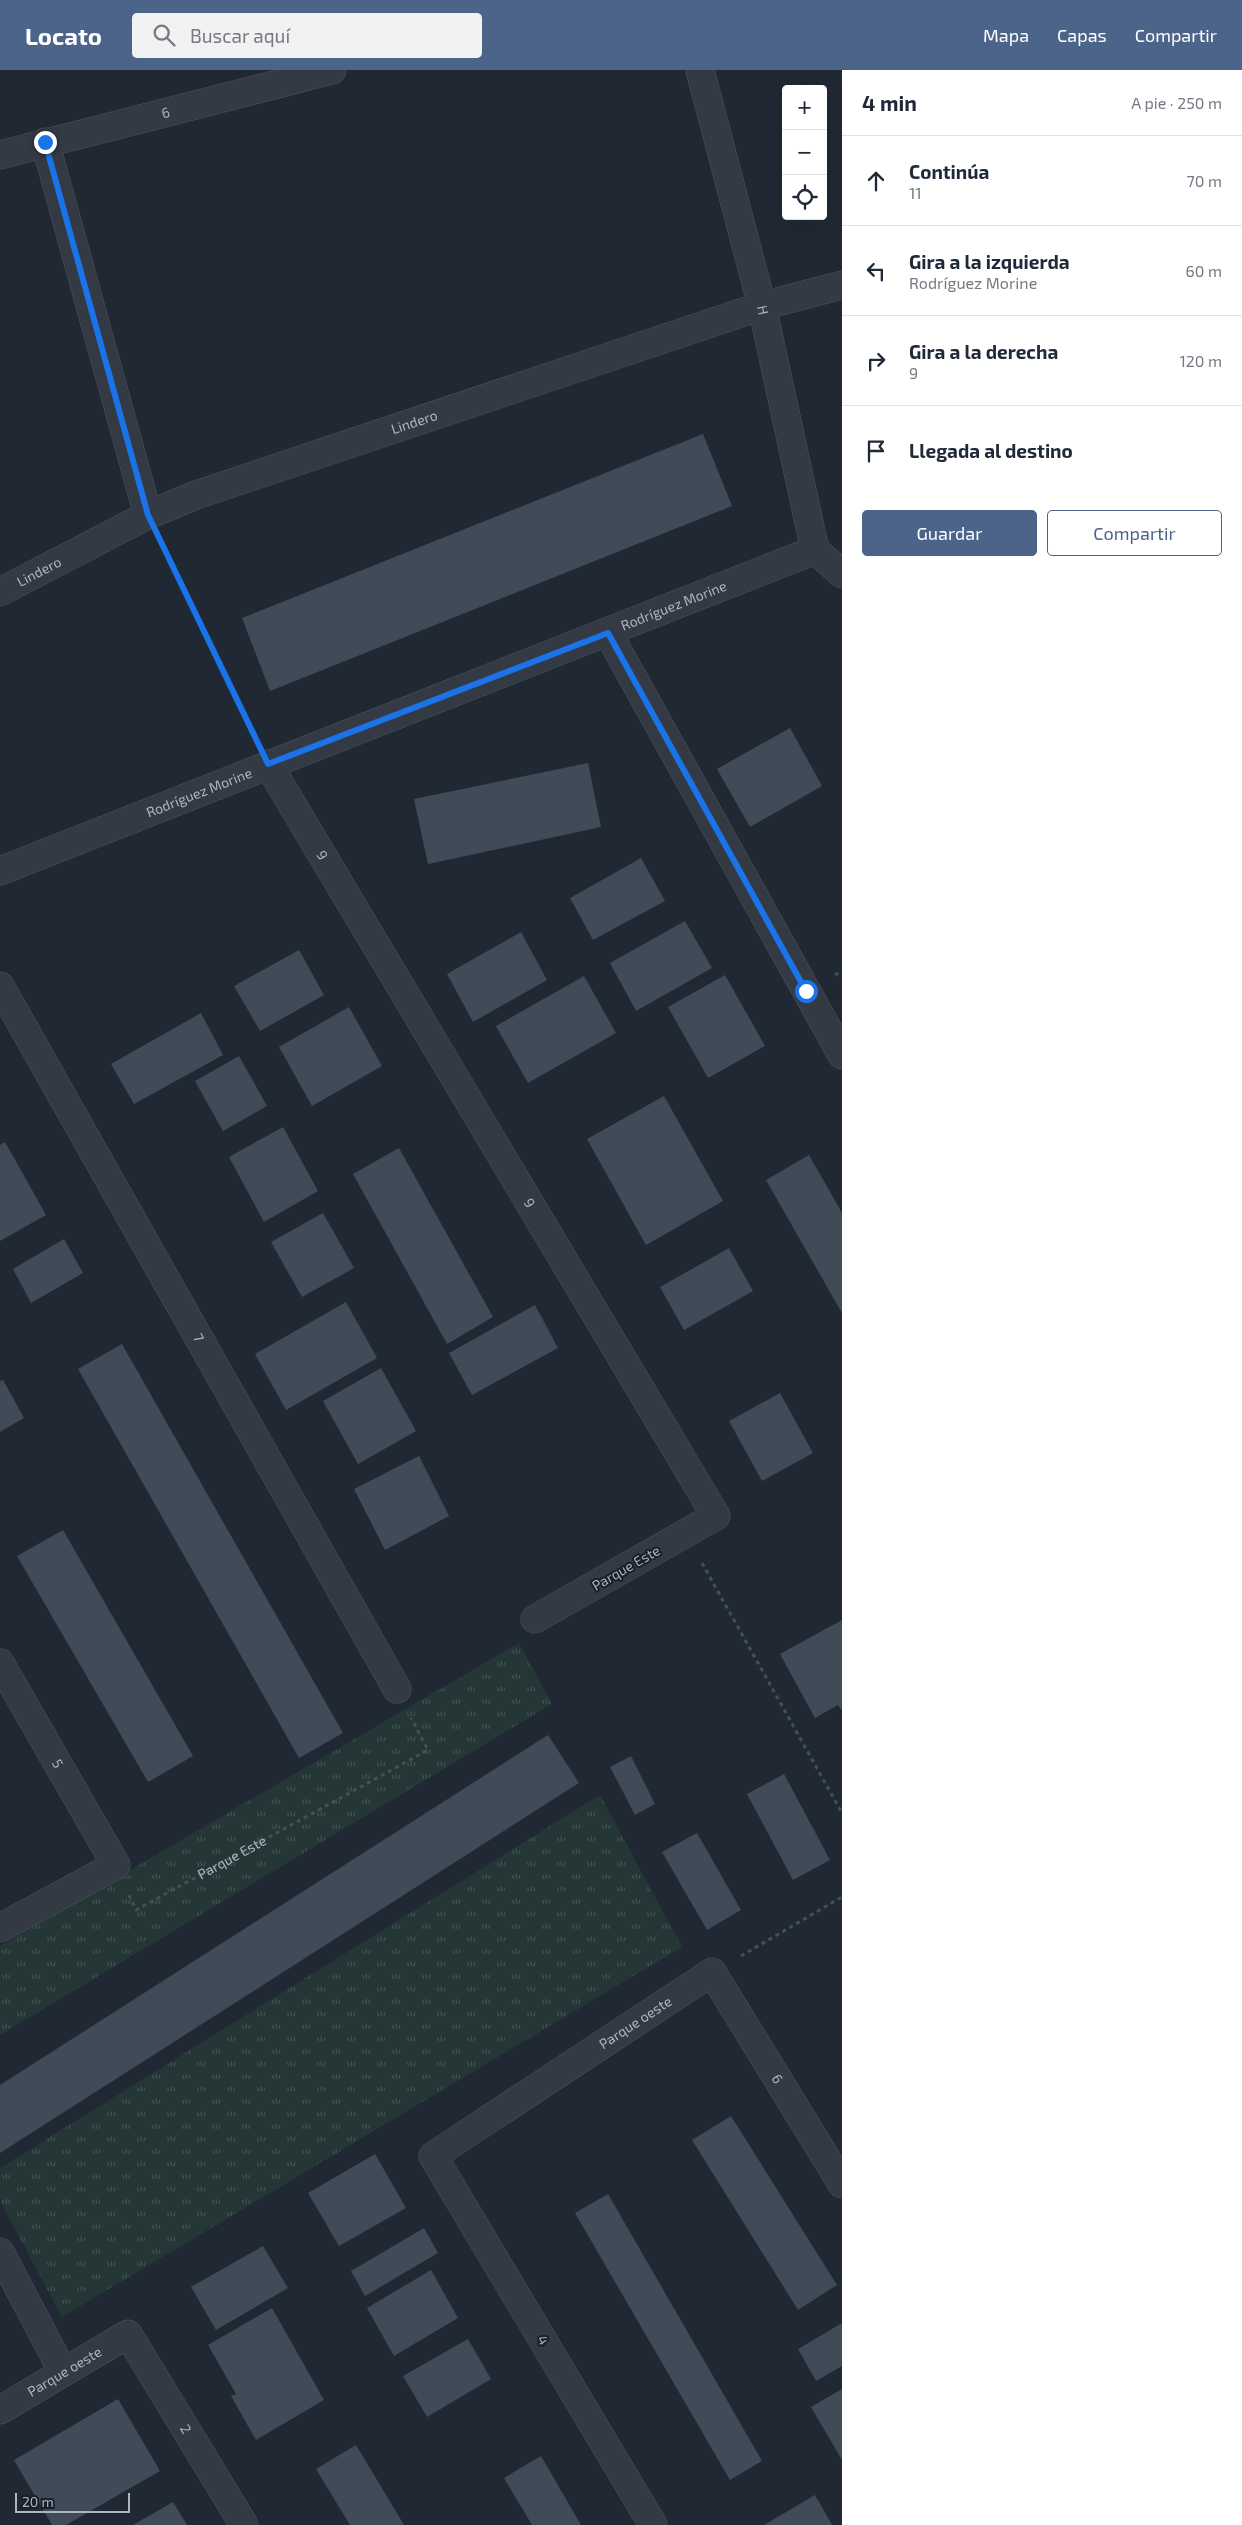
<!DOCTYPE html>
<html lang="es">
<meta charset="utf-8">
<style>
body{margin:0;font-family:"Exo 2",sans-serif;background:#f2f2f3;color:#1f2937}
.controls{position:absolute;right:15px;top:15px;display:grid;overflow:hidden;border-radius:5px;box-shadow:0 5px 20px #0002}
.controls button{width:45px;height:45px;display:grid;place-items:center;padding:0;border:0;border-bottom:1px solid #e0e1e3;background:#fff;color:#1f2937;font:25px sans-serif}
.scale{position:absolute;left:15px;bottom:12px;width:115px;box-sizing:border-box;padding-left:5px;border:2px solid #adb5c1;border-top:0;font-size:14px;line-height:18px;white-space:nowrap;color:#adb5c1;-webkit-text-stroke:4px #191f28;paint-order:stroke}
.stop{position:absolute;width:15px;height:15px;margin:-11px;border:4px solid #1a73e8;border-radius:50%;background:#fff}
.stop.end{background:#1a73e8;border-color:#fff;box-shadow:0 1px 5px #0008}
.list{margin:0;padding:0;list-style:none}
h2{display:flex;justify-content:space-between;align-items:center;height:65px;margin:0;padding:0 20px;font-size:21px}
h2 small{font-size:16px;font-weight:400;color:#747a83}
.list li{display:grid;grid-template-columns:32px 1fr auto;gap:15px;align-items:center;box-sizing:border-box;height:90px;padding:0 20px;border-top:1px solid #e0e1e3}
.list b{display:block;font-size:19px;white-space:nowrap}
.list p{margin:0;font-size:16px;white-space:nowrap;color:#747a83}
.list em{font-size:16px;font-style:normal;color:#747a83}
.actions{display:flex;gap:10px;padding:15px 20px}
.actions a{flex:1;padding:11px 0;border:1px solid #4c648a;border-radius:5px;text-align:center;font-size:18px;color:#4c648a}
.actions .main{background:#4c648a;color:#fff}
.icon{flex:none;width:28px;height:28px;fill:none;stroke:currentColor;stroke-width:2;stroke-linecap:round;stroke-linejoin:round}
.map{position:relative;flex:none;width:842px;height:2455px;overflow:hidden}
header{display:flex;align-items:center;gap:30px;box-sizing:border-box;height:70px;padding:0 25px;background:#4c648a;color:#fff}
header strong{font-size:24px}
nav{display:flex;gap:28px;margin-inline-start:auto;font-size:18px}
.search{width:350px;height:45px;background:#f2f2f3;display:flex;align-items:center;gap:12px;box-sizing:border-box;padding:0 18px;border-radius:5px;color:#747a83;font-size:19px}
main{display:flex}
aside{flex:1;background:#fff}
.map>svg:first-child{display:block}
.grass{fill:url(#grass-tufts)}
.building{fill:#414b58}
.lines{fill:none;stroke-linecap:round;stroke-linejoin:round}
.minor-casing{stroke:#4d555f;stroke-width:29}
.path{stroke:#415154;stroke-width:3;stroke-dasharray:4 4;stroke-linecap:butt}
.minor{stroke:#333a44;stroke-width:28}
.route{stroke:#1a73e8;stroke-width:6}
.labels{text-anchor:middle;stroke-width:4;stroke-linejoin:round;paint-order:stroke}
.street-label{font-size:14px;fill:#adb5c1;stroke:#191f28}
</style>
<header>
<strong>Locato</strong>
<div class="search"><svg class="icon" aria-label="search" viewBox="0 0 24 24"><circle cx="10" cy="10" r="6"/><path d="M15 15l6 6"/></svg>Buscar aquí</div>
<nav><a>Mapa</a><a>Capas</a><a>Compartir</a></nav>
</header>
<main>
<div class="map">
<svg width="842" height="2455" viewBox="0 0 842 2455">
<defs>
<pattern id="grass-tufts" width="24" height="20" patternUnits="userSpaceOnUse" patternTransform="scale(1.25)"><rect width="24" height="20" fill="#253636"/><path d="M3 7l-1-3M5 7V3M7 7l1-3M15 17l-1-3M17 17v-4M19 17l1-3" fill="none" stroke="#425151"/></pattern>
</defs>
<rect width="100%" height="100%" fill="#202833"/>
<g class="grass">
<path d="M 519,1573 L 552,1634 L 0,1965 L 0,1876 Z"/>
<path d="M 600,1725 L 682,1877 L 62,2247 L 0,2131 L 0,2098 Z"/>
</g>
<g class="building">
<path d="M 703,364 L 732,436 L 270,621 L 242,548 Z"/>
<path d="M 790,658 L 822,716 L 750,757 L 717,699 Z"/>
<path d="M 588,693 L 601,757 L 428,794 L 414,729 Z"/>
<path d="M 641,788 L 665,831 L 593,870 L 570,828 Z"/>
<path d="M 685,851 L 712,898 L 636,941 L 610,893 Z"/>
<path d="M 521,862 L 547,910 L 473,952 L 447,904 Z"/>
<path d="M 299,880 L 324,925 L 260,961 L 234,916 Z"/>
<path d="M 725,905 L 765,976 L 708,1008 L 668,937 Z"/>
<path d="M 584,906 L 616,963 L 528,1013 L 496,956 Z"/>
<path d="M 349,937 L 382,996 L 312,1036 L 279,977 Z"/>
<path d="M 201,943 L 223,985 L 134,1034 L 111,994 Z"/>
<path d="M 239,986 L 267,1036 L 223,1061 L 195,1011 Z"/>
<path d="M 664,1026 L 723,1131 L 646,1175 L 587,1069 Z"/>
<path d="M 283,1057 L 318,1121 L 264,1152 L 229,1087 Z"/>
<path d="M 5,1072 L 46,1145 L 0,1171 L 0,1075 Z"/>
<path d="M 399,1078 L 493,1247 L 447,1274 L 353,1104 Z"/>
<path d="M 809,1085 L 842,1143 L 842,1243 L 766,1110 Z"/>
<path d="M 323,1143 L 354,1198 L 302,1227 L 271,1172 Z"/>
<path d="M 64,1169 L 83,1203 L 31,1233 L 13,1199 Z"/>
<path d="M 729,1178 L 753,1221 L 684,1260 L 660,1217 Z"/>
<path d="M 346,1232 L 377,1288 L 286,1340 L 255,1284 Z"/>
<path d="M 535,1235 L 558,1278 L 472,1325 L 449,1283 Z"/>
<path d="M 122,1274 L 343,1663 L 299,1688 L 78,1299 Z"/>
<path d="M 381,1298 L 416,1361 L 358,1394 L 323,1331 Z"/>
<path d="M 3,1310 L 24,1348 L 0,1362 L 0,1311 Z"/>
<path d="M 780,1323 L 813,1383 L 762,1411 L 729,1351 Z"/>
<path d="M 419,1386 L 449,1446 L 385,1480 L 354,1419 Z"/>
<path d="M 63,1460 L 193,1686 L 148,1712 L 17,1486 Z"/>
<path d="M 842,1550 L 842,1641 L 838,1635 L 815,1648 L 780,1584 Z"/>
<path d="M 548,1665 L 579,1713 L 0,2083 L 0,2015 Z"/>
<path d="M 631,1686 L 655,1734 L 635,1745 L 610,1697 Z"/>
<path d="M 784,1704 L 830,1790 L 793,1810 L 747,1724 Z"/>
<path d="M 697,1763 L 741,1840 L 707,1860 L 662,1782 Z"/>
<path d="M 731,2046 L 837,2215 L 798,2240 L 692,2070 Z"/>
<path d="M 375,2084 L 406,2138 L 339,2176 L 308,2123 Z"/>
<path d="M 608,2124 L 762,2391 L 730,2410 L 575,2143 Z"/>
<path d="M 424,2158 L 438,2183 L 365,2226 L 351,2201 Z"/>
<path d="M 263,2176 L 288,2218 L 216,2260 L 191,2217 Z"/>
<path d="M 431,2200 L 458,2248 L 394,2286 L 367,2238 Z"/>
<path d="M 272,2238 L 324,2330 L 256,2370 L 231,2326 L 236,2324 L 208,2275 Z"/>
<path d="M 842,2253 L 842,2296 L 816,2311 L 798,2279 Z"/>
<path d="M 468,2269 L 491,2309 L 427,2347 L 403,2306 Z"/>
<path d="M 842,2319 L 842,2390 L 811,2337 Z"/>
<path d="M 118,2329 L 160,2401 L 66,2455 L 52,2455 L 14,2390 Z"/>
<path d="M 356,2375 L 404,2455 L 350,2455 L 316,2399 Z"/>
<path d="M 541,2386 L 581,2455 L 532,2455 L 504,2408 Z"/>
<path d="M 815,2425 L 832,2455 L 764,2455 Z"/>
<path d="M 173,2432 L 187,2455 L 133,2455 Z"/>
</g>
<g class="lines">
<defs>
<g id="minor">
<path id="s2" d="M 700,0 L 762,236 L 815,480"/>
<path d="M 45,72 L 148,445"/>
<path id="s3" d="M 0,85 L 332,0"/>
<path d="M 815,480 L 842,504"/>
<path id="s4" d="M 0,522 L 148,445 L 196,425 L 762,236 L 842,215"/>
<path d="M 608,563 L 842,985"/>
<path id="s5" d="M 268,694 L 716,1446 L 535,1549"/>
<path id="s6" d="M 0,801 L 815,480"/>
<path id="s7" d="M 0,916 L 397,1619"/>
<path id="s8" d="M 0,1593 L 116,1795 L 0,1858"/>
<path d="M 0,2182 L 63,2302"/>
<path id="s9" d="M 0,2340 L 128,2264 L 244,2455"/>
<path id="s10" d="M 653,2455 L 433,2086 L 712,1902 L 842,2114"/>
</g>
</defs>
<use href="#minor" class="minor-casing"/>
<g class="path">
<path d="M 162,475 L 254,665"/>
<path d="M 835,905 L 842,901"/>
<path d="M 702,1493 L 842,1743"/>
<path id="s1" d="M 129,1825 L 136,1840 L 428,1680 L 411,1648"/>
<path d="M 741,1886 L 842,1827"/>
</g>
<use href="#minor" class="minor"/>
</g>
<g class="lines">
<path class="route" d="M 45,72 L 148,445 L 268,694 L 608,563 L 806,921"/>
</g>
<g class="labels">
<g class="street-label">
<text dy="5" stroke="none"><textPath href="#s3" startOffset="171">6</textPath></text>
<text dy="5" stroke="none"><textPath href="#s2" startOffset="248">H</textPath></text>
<text dy="5" stroke="none"><textPath href="#s4" startOffset="449">Lindero</textPath></text>
<text dy="5" stroke="none"><textPath href="#s4" startOffset="44">Lindero</textPath></text>
<text dy="5" stroke="none"><textPath href="#s6" startOffset="724">Rodríguez Morine</textPath></text>
<text dy="5" stroke="none"><textPath href="#s6" startOffset="214">Rodríguez Morine</textPath></text>
<text dy="5" stroke="none"><textPath href="#s5" startOffset="106">9</textPath></text>
<text dy="5" stroke="none"><textPath href="#s5" startOffset="511">9</textPath></text>
<text dy="5" stroke="none"><textPath href="#s7" startOffset="404">7</textPath></text>
<text transform="translate(626 1498) rotate(-30)" y="5">Parque Este</text>
<text dy="5" stroke="none"><textPath href="#s8" startOffset="116">5</textPath></text>
<text dy="5" stroke="none"><textPath href="#s1" startOffset="126">Parque Este</textPath></text>
<text dy="5" stroke="none"><textPath href="#s10" startOffset="672">Parque oeste</textPath></text>
<text dy="5" stroke="none"><textPath href="#s10" startOffset="889">6</textPath></text>
<text transform="translate(543 2270) rotate(59)" y="5">4</text>
<text dy="5" stroke="none"><textPath href="#s9" startOffset="75">Parque oeste</textPath></text>
<text dy="5" stroke="none"><textPath href="#s9" startOffset="260">2</textPath></text>
</g>
</g>
</svg>
<div class="controls">
<button>+</button>
<button>−</button>
<button><svg class="icon" aria-label="locate" viewBox="0 0 24 24"><circle cx="12" cy="12" r="6"/><path d="M12 2v4M12 18v4M2 12h4M18 12h4"/></svg></button>
</div>
<div class="scale">20 m</div>
<div class="stop" style="left:806px;top:921px"></div>
<div class="stop end" style="left:45px;top:72px"></div>
</div>
<aside>
<h2>4 min<small>A pie · 250 m</small></h2>
<ul class="list">
<li><svg class="icon" aria-label="ahead" viewBox="0 0 24 24"><path d="M12 20V5M6 11l6-6 6 6"/></svg><div><b>Continúa</b><p>11</p></div><em>70 m</em></li>
<li><svg class="icon" aria-label="left" viewBox="0 0 24 24"><path d="M17 20v-9H6M10 6l-5 5 5 5"/></svg><div><b>Gira a la izquierda</b><p>Rodríguez Morine</p></div><em>60 m</em></li>
<li><svg class="icon" aria-label="right" viewBox="0 0 24 24"><path d="M7 20v-9h11M14 6l5 5-5 5"/></svg><div><b>Gira a la derecha</b><p>9</p></div><em>120 m</em></li>
<li><svg class="icon" aria-label="arrive" viewBox="0 0 24 24"><path d="M6 21V4h12l-3 4 3 4H6"/></svg><div><b>Llegada al destino</b></div></li>
</ul>
<div class="actions"><a class="main">Guardar</a><a>Compartir</a></div>
</aside>
</main>
